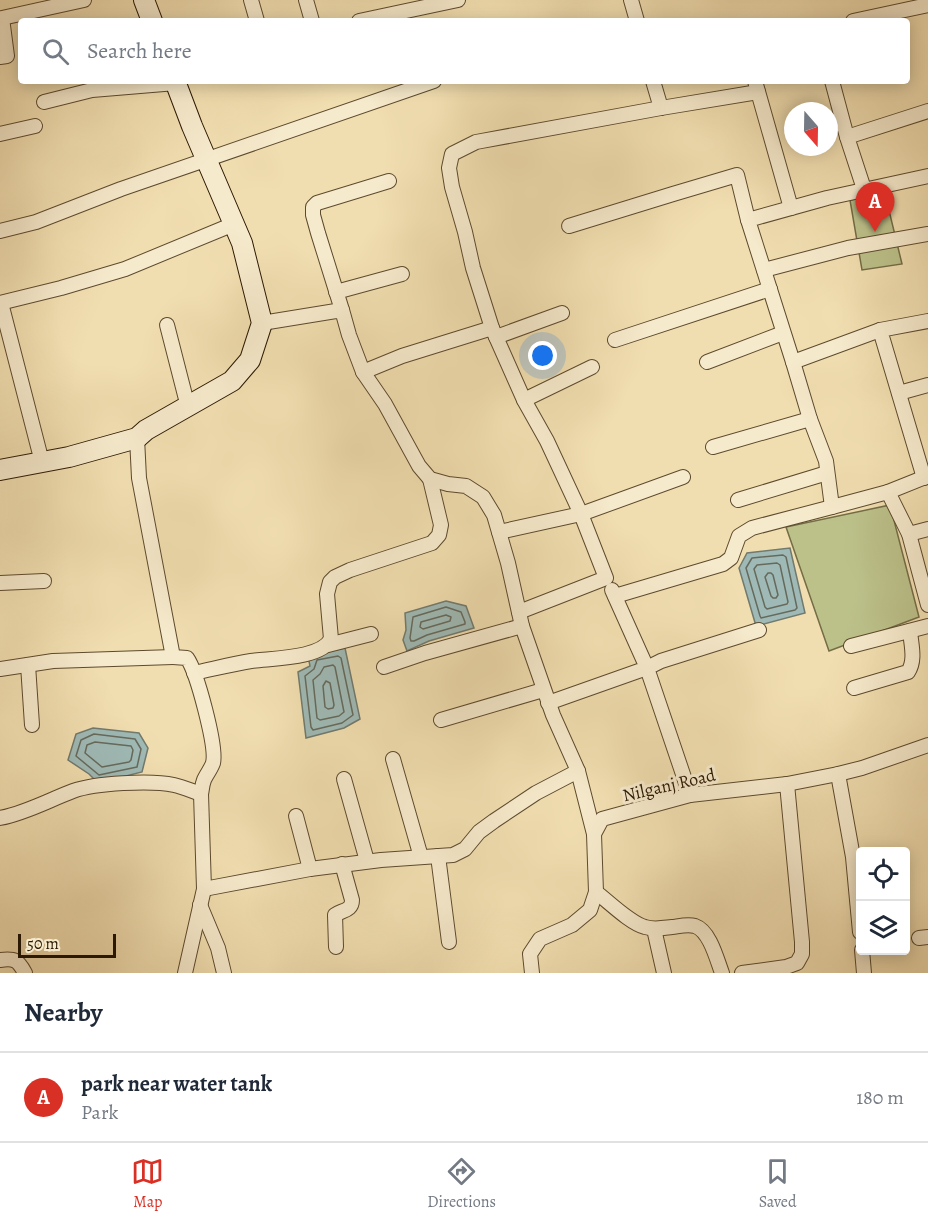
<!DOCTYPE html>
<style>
body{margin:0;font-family:Alegreya,serif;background:#f2f2f3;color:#1f2937}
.controls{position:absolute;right:18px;bottom:18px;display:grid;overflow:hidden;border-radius:6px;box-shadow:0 3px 15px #0003}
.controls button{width:54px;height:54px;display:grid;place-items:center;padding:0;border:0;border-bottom:2px solid #e0e1e3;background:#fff;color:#1f2937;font:30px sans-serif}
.compass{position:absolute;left:784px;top:102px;width:54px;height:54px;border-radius:50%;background:#fff;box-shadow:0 3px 15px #0003;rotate:160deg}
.scale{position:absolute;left:18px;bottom:15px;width:98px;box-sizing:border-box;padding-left:6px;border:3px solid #2c1903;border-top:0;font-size:16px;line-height:21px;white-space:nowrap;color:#2c1903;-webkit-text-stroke:4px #f6eacc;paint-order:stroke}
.you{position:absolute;left:543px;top:356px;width:21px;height:21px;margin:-15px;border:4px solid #fff;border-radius:50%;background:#1a73e8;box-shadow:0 0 0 9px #1a73e833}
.badge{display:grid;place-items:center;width:39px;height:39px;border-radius:50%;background:#d93025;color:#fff;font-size:20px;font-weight:700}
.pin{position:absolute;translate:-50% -50px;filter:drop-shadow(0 2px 3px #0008)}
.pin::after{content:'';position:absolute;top:32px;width:21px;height:18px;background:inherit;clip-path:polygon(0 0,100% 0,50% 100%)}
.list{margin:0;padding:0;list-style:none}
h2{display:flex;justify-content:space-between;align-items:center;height:78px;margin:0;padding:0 24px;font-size:26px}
h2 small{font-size:20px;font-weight:400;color:#747a83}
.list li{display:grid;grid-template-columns:39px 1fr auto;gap:18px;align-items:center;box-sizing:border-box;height:90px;padding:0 24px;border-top:2px solid #e0e1e3}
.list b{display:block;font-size:22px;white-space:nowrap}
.list p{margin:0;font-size:20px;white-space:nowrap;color:#747a83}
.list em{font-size:20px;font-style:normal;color:#747a83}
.icon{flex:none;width:33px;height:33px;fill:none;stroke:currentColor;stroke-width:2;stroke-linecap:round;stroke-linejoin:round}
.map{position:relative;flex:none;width:928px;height:973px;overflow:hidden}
.search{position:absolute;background:#fff;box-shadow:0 3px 15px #0003;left:18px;right:18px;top:18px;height:66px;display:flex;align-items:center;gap:15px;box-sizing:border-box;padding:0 21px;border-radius:6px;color:#747a83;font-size:22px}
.sheet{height:168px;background:#fff}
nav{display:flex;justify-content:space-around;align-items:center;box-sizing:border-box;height:84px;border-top:2px solid #e0e1e3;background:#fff;font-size:16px;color:#747a83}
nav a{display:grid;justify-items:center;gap:3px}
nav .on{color:#d93025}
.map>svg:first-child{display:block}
.green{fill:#bcc18a;stroke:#746d46;stroke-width:1.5}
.water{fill:#9fbab6;stroke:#717a6e;stroke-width:1.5}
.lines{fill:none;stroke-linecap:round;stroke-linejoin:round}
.shore{stroke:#666a5c;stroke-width:1.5}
.street-casing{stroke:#5d4a2e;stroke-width:16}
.secondary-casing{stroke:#2c1903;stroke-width:22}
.street{stroke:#f6eacc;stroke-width:14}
.secondary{stroke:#f6eacc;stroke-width:20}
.labels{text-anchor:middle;stroke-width:6;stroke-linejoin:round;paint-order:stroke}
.street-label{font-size:18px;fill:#2c1903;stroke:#f6eacc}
</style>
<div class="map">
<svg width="928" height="973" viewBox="0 0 928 973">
<rect width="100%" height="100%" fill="#f1deb0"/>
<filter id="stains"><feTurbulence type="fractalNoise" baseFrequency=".00333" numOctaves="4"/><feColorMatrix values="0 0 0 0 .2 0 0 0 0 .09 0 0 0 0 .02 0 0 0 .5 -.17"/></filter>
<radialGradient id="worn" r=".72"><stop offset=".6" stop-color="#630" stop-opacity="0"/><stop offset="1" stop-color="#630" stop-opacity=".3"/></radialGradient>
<g class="green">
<path d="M 885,194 L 902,264 L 862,270 L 850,200 Z"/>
<path d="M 890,505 L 919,617 L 829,651 L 786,527 Z"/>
</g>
<g class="water">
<path d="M 790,548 L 805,613 L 756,626 L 739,568 L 747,553 Z"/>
<path d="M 446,601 L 466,606 L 474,628 L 429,641 L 407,651 L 403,640 L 406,630 L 405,613 Z"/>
<path d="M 345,648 L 360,719 L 344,728 L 306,738 L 298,672 L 310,666 L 308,656 Z"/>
<path d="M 93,728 L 139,733 L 148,748 L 142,772 L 98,783 L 89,774 L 68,760 L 76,734 Z"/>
</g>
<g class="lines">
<g class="shore">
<path d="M 783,555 L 786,557 L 797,608 L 795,610 L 761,618 L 760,616 L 746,568 L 752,558 Z"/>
<path d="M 777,563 L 780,565 L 788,602 L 787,604 L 767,609 L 765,607 L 754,569 L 757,565 Z"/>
<path d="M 768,573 L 771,573 L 773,575 L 778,595 L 776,598 L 773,598 L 771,596 L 765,577 Z"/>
<path d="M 446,607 L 461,612 L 465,622 L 465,624 L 427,635 L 414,641 L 411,641 L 410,638 L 413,617 Z"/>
<path d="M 446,615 L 451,617 L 450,621 L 423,629 L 420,627 L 421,622 Z"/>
<path d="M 338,656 L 341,658 L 353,715 L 342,723 L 313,730 L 311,727 L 305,676 L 314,669 L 317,660 Z"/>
<path d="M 333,665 L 335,667 L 344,712 L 339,716 L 320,720 L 317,718 L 313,680 L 320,674 L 324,667 Z"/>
<path d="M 326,681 L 330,683 L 334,705 L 333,708 L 328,709 L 325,707 L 323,686 Z"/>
<path d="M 94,734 L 135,739 L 141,749 L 137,767 L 99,775 L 76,756 L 81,740 Z"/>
<path d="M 95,742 L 131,746 L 133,750 L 131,760 L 129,762 L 102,767 L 85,753 L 87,745 Z"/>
</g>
<defs>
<g id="street">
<path d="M 251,0 L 257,21"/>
<path d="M 306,0 L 312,21"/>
<path d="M 631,0 L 637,21"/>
<path d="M 359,21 L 458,0"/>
<path d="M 853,21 L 928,5"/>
<path d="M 0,57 L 7,56 L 2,18 L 84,0"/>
<path d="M 653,81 L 661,108"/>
<path d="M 755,81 L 791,208"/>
<path d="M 832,81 L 847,137"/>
<path d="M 44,102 L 92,90 L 176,83"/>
<path d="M 0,134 L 35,126"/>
<path d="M 928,176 L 827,198 L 748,220 L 793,362 L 810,419 L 826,461 L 832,507 L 888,492 L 909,534 L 928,605"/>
<path d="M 864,189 L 847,137 L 928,111"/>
<path d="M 569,226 L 673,194 L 737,175 L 748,220"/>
<path d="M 0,231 L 36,222 L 121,189 L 434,81"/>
<path d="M 764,270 L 848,248 L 928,234"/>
<path d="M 336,292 L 402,274"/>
<path d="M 0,303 L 61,288 L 125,269 L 234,224"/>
<path d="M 1,303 L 42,462"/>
<path d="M 342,310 L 318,233 L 313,215 L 313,207 L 317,203 L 389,181"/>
<path d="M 262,323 L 342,310 L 349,335 L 363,372 L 385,404 L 419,466 L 430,479 L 448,484 L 466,486 L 483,497 L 494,515 L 508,563 L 522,626 L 553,715 L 578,771 L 594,834"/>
<path d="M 167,325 L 188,407"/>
<path d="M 492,328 L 473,268 L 465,232 L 452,187 L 449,168 L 452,154 L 476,142 L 661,108 L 758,92"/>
<path d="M 496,337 L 562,313"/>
<path d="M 615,340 L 770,289"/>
<path d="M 707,362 L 783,333"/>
<path d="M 793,362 L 880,330"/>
<path d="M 363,372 L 402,356 L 492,328 L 524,400 L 547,441 L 581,514 L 606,578 L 519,612"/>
<path d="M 899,393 L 928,385"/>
<path d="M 524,400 L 592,367"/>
<path d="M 137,438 L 139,478 L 173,657 L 187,658 C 197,672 217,747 213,763 C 211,769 206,775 204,780 C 202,785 202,790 201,794 L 204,889 L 310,869 L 381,860 L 453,855 L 465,849 L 479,832 L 494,821 L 536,793 L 578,771"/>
<path d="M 713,447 L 810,419"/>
<path d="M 924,478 L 880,330 L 928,321"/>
<path d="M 888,492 L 928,476"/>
<path d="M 738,500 L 827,473"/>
<path d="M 499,532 L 581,514 L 683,477"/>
<path d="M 909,534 L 928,529"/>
<path d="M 0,583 L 44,581"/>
<path d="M 615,596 L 723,564 L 731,558 L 739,536 L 752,528 L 832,507"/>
<path d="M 328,645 L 371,634"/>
<path d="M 851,646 L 928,626"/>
<path d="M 28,665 L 32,725"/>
<path d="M 384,667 L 425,653 L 522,626"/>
<path d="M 0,669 L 53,661 L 173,657"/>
<path d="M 194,673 C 213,669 232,664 251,661 C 271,658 321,659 331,639 L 327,594 L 330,582 L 335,577 L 350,570 L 432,543 L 439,535 L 441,525 L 430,479"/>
<path d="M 854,688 L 908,672 C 916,660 911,644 910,631"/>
<path d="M 548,703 L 647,668 L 612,590"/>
<path d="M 441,720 L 543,690"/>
<path d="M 393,759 L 421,857"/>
<path d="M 838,774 L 853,857 L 860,932"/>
<path d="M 344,779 L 367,861"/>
<path d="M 690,795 L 647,668 L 661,661 L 759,630"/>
<path d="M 296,816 L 310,869"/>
<path d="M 0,818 C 26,813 49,800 73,791 C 95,783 151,780 174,785 C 183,787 192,791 201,794"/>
<path d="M 438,856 L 449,942"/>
<path d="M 596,892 C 609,902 630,923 645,927 C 654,930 663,928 672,927 C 680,926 688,924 695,926 C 710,931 717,960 722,973"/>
<path d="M 200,905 L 218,948 L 224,973"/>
<path d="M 654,929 L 664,973"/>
<path d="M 919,938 L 928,937"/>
<path d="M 336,947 L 335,915 C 342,910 352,911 352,900 L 342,864"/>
<path d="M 862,950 L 864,973"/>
<path d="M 0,960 C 15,958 18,960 25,973"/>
<path d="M 185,973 L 204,889"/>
<path d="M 532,973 L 530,954 L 540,939 L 572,925 L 590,910 L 596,892 L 594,834 L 602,819 L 690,795 L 787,784 L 838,774 L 862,768 L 928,745"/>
<path d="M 742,973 L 786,967 L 797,963 L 802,954 L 802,942 L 787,784"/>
</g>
<g id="secondary">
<path d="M 144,0 L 152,21"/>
<path d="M 0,470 L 69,457 L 137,438 L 146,430 L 232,381 L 250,360 L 262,323 L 242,243 L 192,126 L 175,81"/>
</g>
</defs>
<use href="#street" class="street-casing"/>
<use href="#secondary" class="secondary-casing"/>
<use href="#street" class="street"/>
<use href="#secondary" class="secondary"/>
</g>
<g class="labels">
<g class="street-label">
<text transform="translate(669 785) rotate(-13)" y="6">Nilganj Road</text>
</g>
</g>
<rect width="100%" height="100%" filter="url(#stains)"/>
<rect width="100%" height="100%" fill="url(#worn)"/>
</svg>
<div class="controls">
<button><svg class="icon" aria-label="locate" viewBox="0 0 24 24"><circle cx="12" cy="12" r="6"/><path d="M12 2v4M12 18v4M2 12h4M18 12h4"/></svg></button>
<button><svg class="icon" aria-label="layers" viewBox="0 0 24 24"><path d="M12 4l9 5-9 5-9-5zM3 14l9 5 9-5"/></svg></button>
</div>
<svg class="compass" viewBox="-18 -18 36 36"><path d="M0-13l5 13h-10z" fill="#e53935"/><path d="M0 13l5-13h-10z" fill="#747a83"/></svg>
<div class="scale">50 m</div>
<div class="you"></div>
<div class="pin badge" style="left:875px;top:232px">A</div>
<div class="search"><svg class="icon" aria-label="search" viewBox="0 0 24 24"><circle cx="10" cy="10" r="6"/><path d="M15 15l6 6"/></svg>Search here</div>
</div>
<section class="sheet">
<h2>Nearby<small></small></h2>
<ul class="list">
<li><span class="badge">A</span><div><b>park near water tank</b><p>Park</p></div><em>180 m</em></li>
</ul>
</section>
<nav>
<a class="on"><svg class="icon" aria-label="map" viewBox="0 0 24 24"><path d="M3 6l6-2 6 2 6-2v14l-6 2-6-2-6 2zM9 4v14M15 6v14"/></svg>Map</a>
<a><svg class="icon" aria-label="directions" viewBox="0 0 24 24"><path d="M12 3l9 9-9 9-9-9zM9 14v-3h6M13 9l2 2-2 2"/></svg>Directions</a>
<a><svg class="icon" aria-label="saved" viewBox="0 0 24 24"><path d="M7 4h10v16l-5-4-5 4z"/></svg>Saved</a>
</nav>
